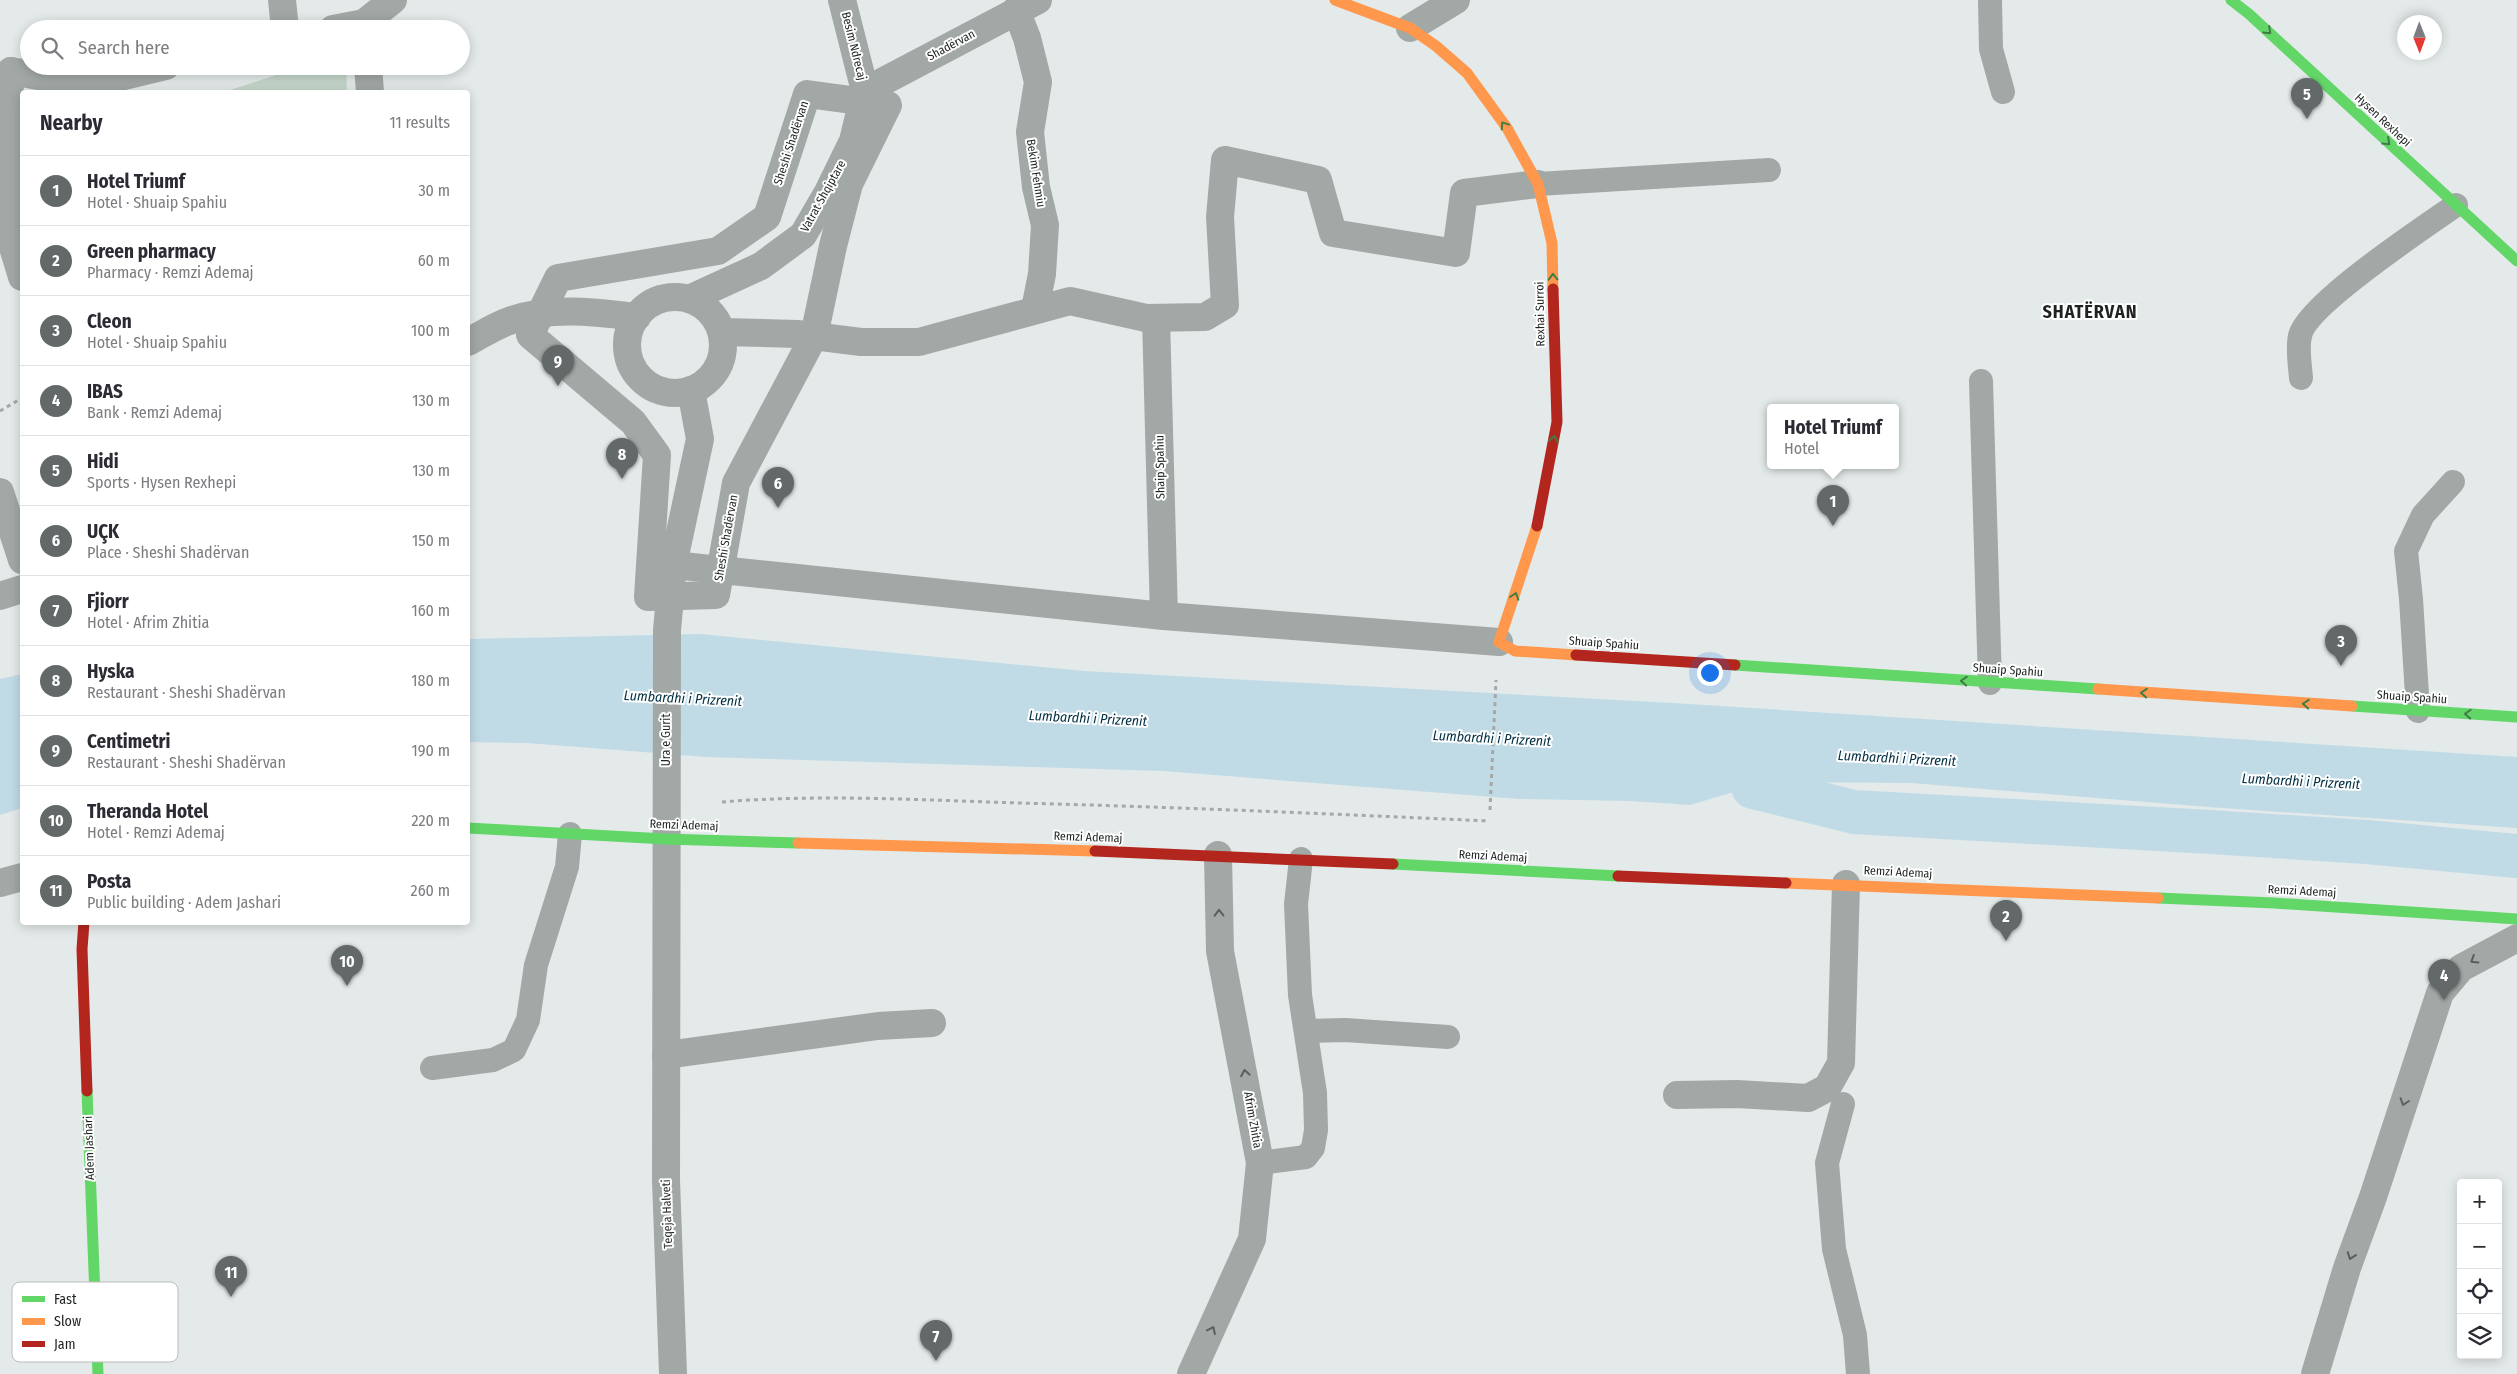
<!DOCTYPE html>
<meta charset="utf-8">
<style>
body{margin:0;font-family:"Fira Sans Condensed",sans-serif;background:#f2f2f3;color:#2b2b33}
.controls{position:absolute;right:15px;bottom:15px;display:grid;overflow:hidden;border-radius:5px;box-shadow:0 2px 12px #0003}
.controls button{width:45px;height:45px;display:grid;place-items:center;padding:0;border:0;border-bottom:1px solid #e1e1e2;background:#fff;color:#2b2b33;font:25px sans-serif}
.compass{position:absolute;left:2397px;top:15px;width:45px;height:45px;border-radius:50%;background:#fff;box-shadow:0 2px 12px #0003;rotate:179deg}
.you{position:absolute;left:1709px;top:672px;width:18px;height:18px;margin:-12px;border:4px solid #fff;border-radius:50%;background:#1a73e8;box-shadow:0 0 0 8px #1a73e833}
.badge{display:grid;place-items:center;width:32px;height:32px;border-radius:50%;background:#636968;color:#fff;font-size:16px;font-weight:700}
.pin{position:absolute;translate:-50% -41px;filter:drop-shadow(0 1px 2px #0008)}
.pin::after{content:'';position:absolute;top:26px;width:18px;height:15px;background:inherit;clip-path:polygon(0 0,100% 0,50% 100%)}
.popup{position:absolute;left:1767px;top:404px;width:132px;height:65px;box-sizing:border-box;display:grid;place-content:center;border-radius:5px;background:#fff;filter:drop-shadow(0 1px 4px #0005);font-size:16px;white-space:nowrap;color:#7c7c81}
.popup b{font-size:19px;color:#2b2b33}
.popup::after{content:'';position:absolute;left:50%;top:100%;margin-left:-10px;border:10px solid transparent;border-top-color:#fff}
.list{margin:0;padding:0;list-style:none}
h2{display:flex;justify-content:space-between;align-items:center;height:65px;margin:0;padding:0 20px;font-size:21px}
h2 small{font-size:16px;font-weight:400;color:#7c7c81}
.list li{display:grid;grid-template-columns:32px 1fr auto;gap:15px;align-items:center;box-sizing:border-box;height:70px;padding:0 20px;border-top:1px solid #e1e1e2}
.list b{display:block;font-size:19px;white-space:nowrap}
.list p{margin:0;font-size:16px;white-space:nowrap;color:#7c7c81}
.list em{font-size:16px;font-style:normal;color:#7c7c81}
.icon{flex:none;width:28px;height:28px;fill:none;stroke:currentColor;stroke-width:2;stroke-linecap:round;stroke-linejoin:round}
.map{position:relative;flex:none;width:2517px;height:1374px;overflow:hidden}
.search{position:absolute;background:#fff;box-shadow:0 2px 12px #0003;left:20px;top:20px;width:450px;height:55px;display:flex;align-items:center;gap:12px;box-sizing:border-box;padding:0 18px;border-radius:28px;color:#7c7c81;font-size:19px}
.panel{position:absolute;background:#fff;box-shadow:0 2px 12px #0003;left:20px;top:90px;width:450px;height:835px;border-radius:5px}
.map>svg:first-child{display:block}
.green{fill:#c5d6ca}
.water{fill:#c1dbe6}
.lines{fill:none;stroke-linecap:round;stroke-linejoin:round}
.canal{stroke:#c1dbe6;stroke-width:44}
.path{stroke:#a4a9a8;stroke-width:3;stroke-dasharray:4 4;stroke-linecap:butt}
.lane{stroke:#a2a8a6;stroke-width:24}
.street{stroke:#a2a8a6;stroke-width:28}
.fast{stroke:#63d668;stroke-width:11}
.slow{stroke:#ff974d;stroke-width:11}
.jam{stroke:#b3261e;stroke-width:11}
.oneway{stroke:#407c45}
.oneway2{stroke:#595f5d}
.labels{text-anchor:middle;stroke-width:4;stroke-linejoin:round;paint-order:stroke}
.street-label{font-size:12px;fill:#1e2322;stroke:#fff}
.water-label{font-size:14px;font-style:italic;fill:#002f42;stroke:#fff}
.district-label{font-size:18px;font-weight:bold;letter-spacing:1px;fill:#1e2322;stroke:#fff}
.key{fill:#fff;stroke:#bcbdbd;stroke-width:1}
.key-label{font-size:14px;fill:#1e2322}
</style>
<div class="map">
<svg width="2517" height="1374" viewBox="0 0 2517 1374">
<rect width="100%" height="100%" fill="#e3eae9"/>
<path class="green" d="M 304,66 L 346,66 L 347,92 L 224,92 Z"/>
<g class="water">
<path d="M 700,634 L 1084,671 L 1673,703 L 2517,757 L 2517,828 L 2208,807 L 1911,783 L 1768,782 L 1690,805 L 1630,801 L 1519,799 L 1163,771 L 707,757 L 527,743 L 468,742 L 468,639 Z"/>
<path d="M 22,674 L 22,808 L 0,815 L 0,679 Z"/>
</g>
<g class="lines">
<path class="canal" d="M 1753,787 L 1854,812 L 2210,832 L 2367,842 L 2517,856"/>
<g class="path">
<path d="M 0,411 L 22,398"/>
<path d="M 722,802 C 819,794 922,800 1019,803 C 1176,807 1333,814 1489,821"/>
<path d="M 1490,810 L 1496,680"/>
</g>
<g class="lane">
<path d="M 1990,0 L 1991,49 L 2003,92"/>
<path d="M 1538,184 L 1769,170"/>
<path d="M 2301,378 C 2300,365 2297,348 2300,336 C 2306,305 2426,226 2456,205"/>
<path d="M 1981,381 L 1990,683"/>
<path d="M 2418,711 L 2411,599 L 2406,551 L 2423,515 L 2453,482"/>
<path d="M 1306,1031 L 1345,1030 L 1448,1037"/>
<path d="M 432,1068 L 493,1060 L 514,1050 L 528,1020 L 536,965 L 567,867 L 570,834"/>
<path d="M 1843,1104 L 1827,1163 L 1834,1249 L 1855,1335 L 1858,1374"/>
<path d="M 1260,1163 L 1306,1157 L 1313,1148 L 1316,1130 L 1315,1093 L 1300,995 L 1296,904 L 1301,859"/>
</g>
<g class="street">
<path d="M 282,0 L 285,29"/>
<path d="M 1016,10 L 1027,38 L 1038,82 L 1030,132 L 1036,187 L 1045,225 L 1042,274 L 1035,309"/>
<path d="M 1410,28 L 1456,0"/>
<path d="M 333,29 L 364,23 L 393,0"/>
<path d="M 368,66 L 370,92"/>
<path d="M 11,71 L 6,142 L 8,231 L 22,277"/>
<path d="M 11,71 L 60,80 L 104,81 L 166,66"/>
<path d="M 865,91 L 1038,0"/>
<path d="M 807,94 L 888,105 L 849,184 L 833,246 L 814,336 L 736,483 L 716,595 L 648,597 L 657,455 L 633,422 L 530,335 L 558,278 L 718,251 L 767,217 Z"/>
<circle cx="675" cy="345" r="48"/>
<path d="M 689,299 L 761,266 L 803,235 L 828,192 L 853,141 L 865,91 L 842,0"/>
<path d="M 1156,318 L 1164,616"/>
<path d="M 722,332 L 797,334 L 861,342 L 919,342 L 1070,301 L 1146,318 L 1205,317 L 1225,305 L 1220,217 L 1225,160 L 1318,180 L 1333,233 L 1456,253 L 1464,193 L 1538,184"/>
<path d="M 468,342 C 481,335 495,326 509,321 C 550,306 595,312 637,317"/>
<path d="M 0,492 L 22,560"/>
<path d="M 673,565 L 1164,616 L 1499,642"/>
<path d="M 0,596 L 22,589"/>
<path d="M 0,883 L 22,877"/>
<path d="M 666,1055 L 878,1026 L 932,1023"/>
<path d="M 1677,1095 L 1737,1094 L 1808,1098 L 1827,1088 L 1841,1063 L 1846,884"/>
<path d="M 673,1374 L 666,1180 L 667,630 L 673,565 L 700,439 L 691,390"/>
<path d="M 1191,1374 L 1252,1239 L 1260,1163 L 1220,951 L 1218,855"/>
<path d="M 2315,1374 L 2347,1268 L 2373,1197 L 2440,993 L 2461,968 L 2517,938"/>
</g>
<g class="fast">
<path d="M 2231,0 L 2249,14 L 2517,261"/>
<path d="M 1735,665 L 2098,689"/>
<path d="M 2352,706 L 2517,717"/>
<path d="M 468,828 L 665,839 L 798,843"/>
<path d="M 1393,864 L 1618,876"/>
<path d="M 2158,898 L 2274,903 L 2517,919"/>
<path d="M 87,1091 L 98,1374"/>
</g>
<g class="slow">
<path d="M 1335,0 L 1410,28 L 1436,46 L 1467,73 L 1507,128 L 1538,184 L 1552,243 L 1553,289"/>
<path d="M 1537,526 L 1499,642 L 1515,651 L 1576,655"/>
<path d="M 2098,689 L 2352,706"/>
<path d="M 798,843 L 1095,851"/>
<path d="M 1786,883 L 2158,898"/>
</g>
<g class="jam">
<path d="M 1537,526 L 1557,422 L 1553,289"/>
<path d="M 1576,655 L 1735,665"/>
<path d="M 1095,851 L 1393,864"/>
<path d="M 1618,876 L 1786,883"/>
<path d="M 84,922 L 82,949 L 87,1091"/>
</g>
</g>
<defs><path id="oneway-chevron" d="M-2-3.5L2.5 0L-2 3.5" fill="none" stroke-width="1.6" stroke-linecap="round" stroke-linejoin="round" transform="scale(1.25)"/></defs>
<g class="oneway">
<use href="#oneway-chevron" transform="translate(2268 31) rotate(43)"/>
<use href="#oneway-chevron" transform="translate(1504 125) rotate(-124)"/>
<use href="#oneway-chevron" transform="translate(2387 142) rotate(43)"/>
<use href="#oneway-chevron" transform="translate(1553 277) rotate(-91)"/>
<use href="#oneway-chevron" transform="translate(1554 439) rotate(-79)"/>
<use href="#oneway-chevron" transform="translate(1515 596) rotate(-72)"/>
<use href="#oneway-chevron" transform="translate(1964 681) rotate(-176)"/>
<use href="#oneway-chevron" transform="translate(2144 693) rotate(-176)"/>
<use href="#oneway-chevron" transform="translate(2306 704) rotate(-176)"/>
<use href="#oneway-chevron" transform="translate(2468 714) rotate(-177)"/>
</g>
<g class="oneway2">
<use href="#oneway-chevron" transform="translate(1219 913) rotate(-91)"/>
<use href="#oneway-chevron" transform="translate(2474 960) rotate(148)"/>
<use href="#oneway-chevron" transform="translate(1245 1073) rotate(-100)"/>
<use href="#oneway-chevron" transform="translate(2404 1102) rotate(108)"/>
<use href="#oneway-chevron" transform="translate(2351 1256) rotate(110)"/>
<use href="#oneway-chevron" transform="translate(1212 1330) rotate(-65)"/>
</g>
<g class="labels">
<g class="street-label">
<text transform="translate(951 45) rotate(-28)" y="4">Shadërvan</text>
<text transform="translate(854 46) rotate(76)" y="4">Besim Ndrecaj</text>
<text transform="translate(2383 120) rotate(43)" y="4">Hysen Rexhepi</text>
<text transform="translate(791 143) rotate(-72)" y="4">Sheshi Shadërvan</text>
<text transform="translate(1036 173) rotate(81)" y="4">Bekim Fehmiu</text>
<text transform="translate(823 196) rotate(-61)" y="4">Vatrat Shqiptare</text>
<text transform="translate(1540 314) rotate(-91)" y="4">Rexhai Surroi</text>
<text transform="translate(1160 467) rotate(-91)" y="4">Shaip Spahiu</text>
<text transform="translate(726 538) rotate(-80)" y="4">Sheshi Shadërvan</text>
<text transform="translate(1604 643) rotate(4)" y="4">Shuaip Spahiu</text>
<text transform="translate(2008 670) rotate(4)" y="4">Shuaip Spahiu</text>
<text transform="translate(2412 697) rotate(4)" y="4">Shuaip Spahiu</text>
<text transform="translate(666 740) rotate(-90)" y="4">Ura e Gurit</text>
<text transform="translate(684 825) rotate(2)" y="4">Remzi Ademaj</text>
<text transform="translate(1088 837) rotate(2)" y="4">Remzi Ademaj</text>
<text transform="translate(1493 856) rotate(3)" y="4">Remzi Ademaj</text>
<text transform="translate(1898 872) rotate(3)" y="4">Remzi Ademaj</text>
<text transform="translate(2302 891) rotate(3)" y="4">Remzi Ademaj</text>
<text transform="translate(1253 1120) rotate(80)" y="4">Afrim Zhitia</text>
<text transform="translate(89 1148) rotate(-92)" y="4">Adem Jashari</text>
<text transform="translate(667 1214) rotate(-92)" y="4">Teqeja Halveti</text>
</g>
<g class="water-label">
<text transform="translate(683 698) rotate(3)" y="5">Lumbardhi i Prizrenit</text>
<text transform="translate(1088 718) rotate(3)" y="5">Lumbardhi i Prizrenit</text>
<text transform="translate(1492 738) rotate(3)" y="5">Lumbardhi i Prizrenit</text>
<text transform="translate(1897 758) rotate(3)" y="5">Lumbardhi i Prizrenit</text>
<text transform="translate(2301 781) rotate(3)" y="5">Lumbardhi i Prizrenit</text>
</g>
<g class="district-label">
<text x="2090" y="318">SHATËRVAN</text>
</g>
</g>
<rect x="12" y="1282" width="166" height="80" rx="8" class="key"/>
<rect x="22" y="1296" width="23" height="6" fill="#63d668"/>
<rect x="22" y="1318" width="23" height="7" fill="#ff974d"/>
<rect x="22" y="1341" width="23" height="6" fill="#b3261e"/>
<g class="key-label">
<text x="54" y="1304">Fast</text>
<text x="54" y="1326">Slow</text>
<text x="54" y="1349">Jam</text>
</g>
</svg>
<div class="controls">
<button>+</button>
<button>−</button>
<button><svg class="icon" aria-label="locate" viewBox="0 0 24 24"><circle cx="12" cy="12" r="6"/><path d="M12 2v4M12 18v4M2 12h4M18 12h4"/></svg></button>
<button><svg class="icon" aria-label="layers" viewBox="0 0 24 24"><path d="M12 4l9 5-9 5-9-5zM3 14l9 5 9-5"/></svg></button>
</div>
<svg class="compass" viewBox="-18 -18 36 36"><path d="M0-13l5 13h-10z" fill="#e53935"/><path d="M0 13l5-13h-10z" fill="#7c7c81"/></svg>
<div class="you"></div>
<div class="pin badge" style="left:1833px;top:526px">1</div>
<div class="popup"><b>Hotel Triumf</b>Hotel</div>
<div class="pin badge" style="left:2006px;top:941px">2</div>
<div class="pin badge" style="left:2341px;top:666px">3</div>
<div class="pin badge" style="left:2444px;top:1000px">4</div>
<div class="pin badge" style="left:2307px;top:119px">5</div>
<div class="pin badge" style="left:778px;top:508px">6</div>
<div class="pin badge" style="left:936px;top:1361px">7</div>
<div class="pin badge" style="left:622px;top:479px">8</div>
<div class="pin badge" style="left:558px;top:386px">9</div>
<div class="pin badge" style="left:347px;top:986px">10</div>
<div class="pin badge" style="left:231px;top:1297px">11</div>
<div class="search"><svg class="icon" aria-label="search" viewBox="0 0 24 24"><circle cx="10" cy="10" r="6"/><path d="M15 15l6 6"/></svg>Search here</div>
<section class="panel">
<h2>Nearby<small>11 results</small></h2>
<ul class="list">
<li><span class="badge">1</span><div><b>Hotel Triumf</b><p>Hotel · Shuaip Spahiu</p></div><em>30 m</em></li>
<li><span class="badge">2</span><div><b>Green pharmacy</b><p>Pharmacy · Remzi Ademaj</p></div><em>60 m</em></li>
<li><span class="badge">3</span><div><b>Cleon</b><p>Hotel · Shuaip Spahiu</p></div><em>100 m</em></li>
<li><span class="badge">4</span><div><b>IBAS</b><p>Bank · Remzi Ademaj</p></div><em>130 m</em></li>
<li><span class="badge">5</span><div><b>Hidi</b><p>Sports · Hysen Rexhepi</p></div><em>130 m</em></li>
<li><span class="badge">6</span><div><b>UÇK</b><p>Place · Sheshi Shadërvan</p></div><em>150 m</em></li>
<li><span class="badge">7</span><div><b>Fjiorr</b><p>Hotel · Afrim Zhitia</p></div><em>160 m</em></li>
<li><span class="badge">8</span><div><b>Hyska</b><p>Restaurant · Sheshi Shadërvan</p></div><em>180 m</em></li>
<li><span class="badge">9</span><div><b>Centimetri</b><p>Restaurant · Sheshi Shadërvan</p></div><em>190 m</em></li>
<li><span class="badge">10</span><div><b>Theranda Hotel</b><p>Hotel · Remzi Ademaj</p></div><em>220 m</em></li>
<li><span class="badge">11</span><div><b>Posta</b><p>Public building · Adem Jashari</p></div><em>260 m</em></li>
</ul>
</section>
</div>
